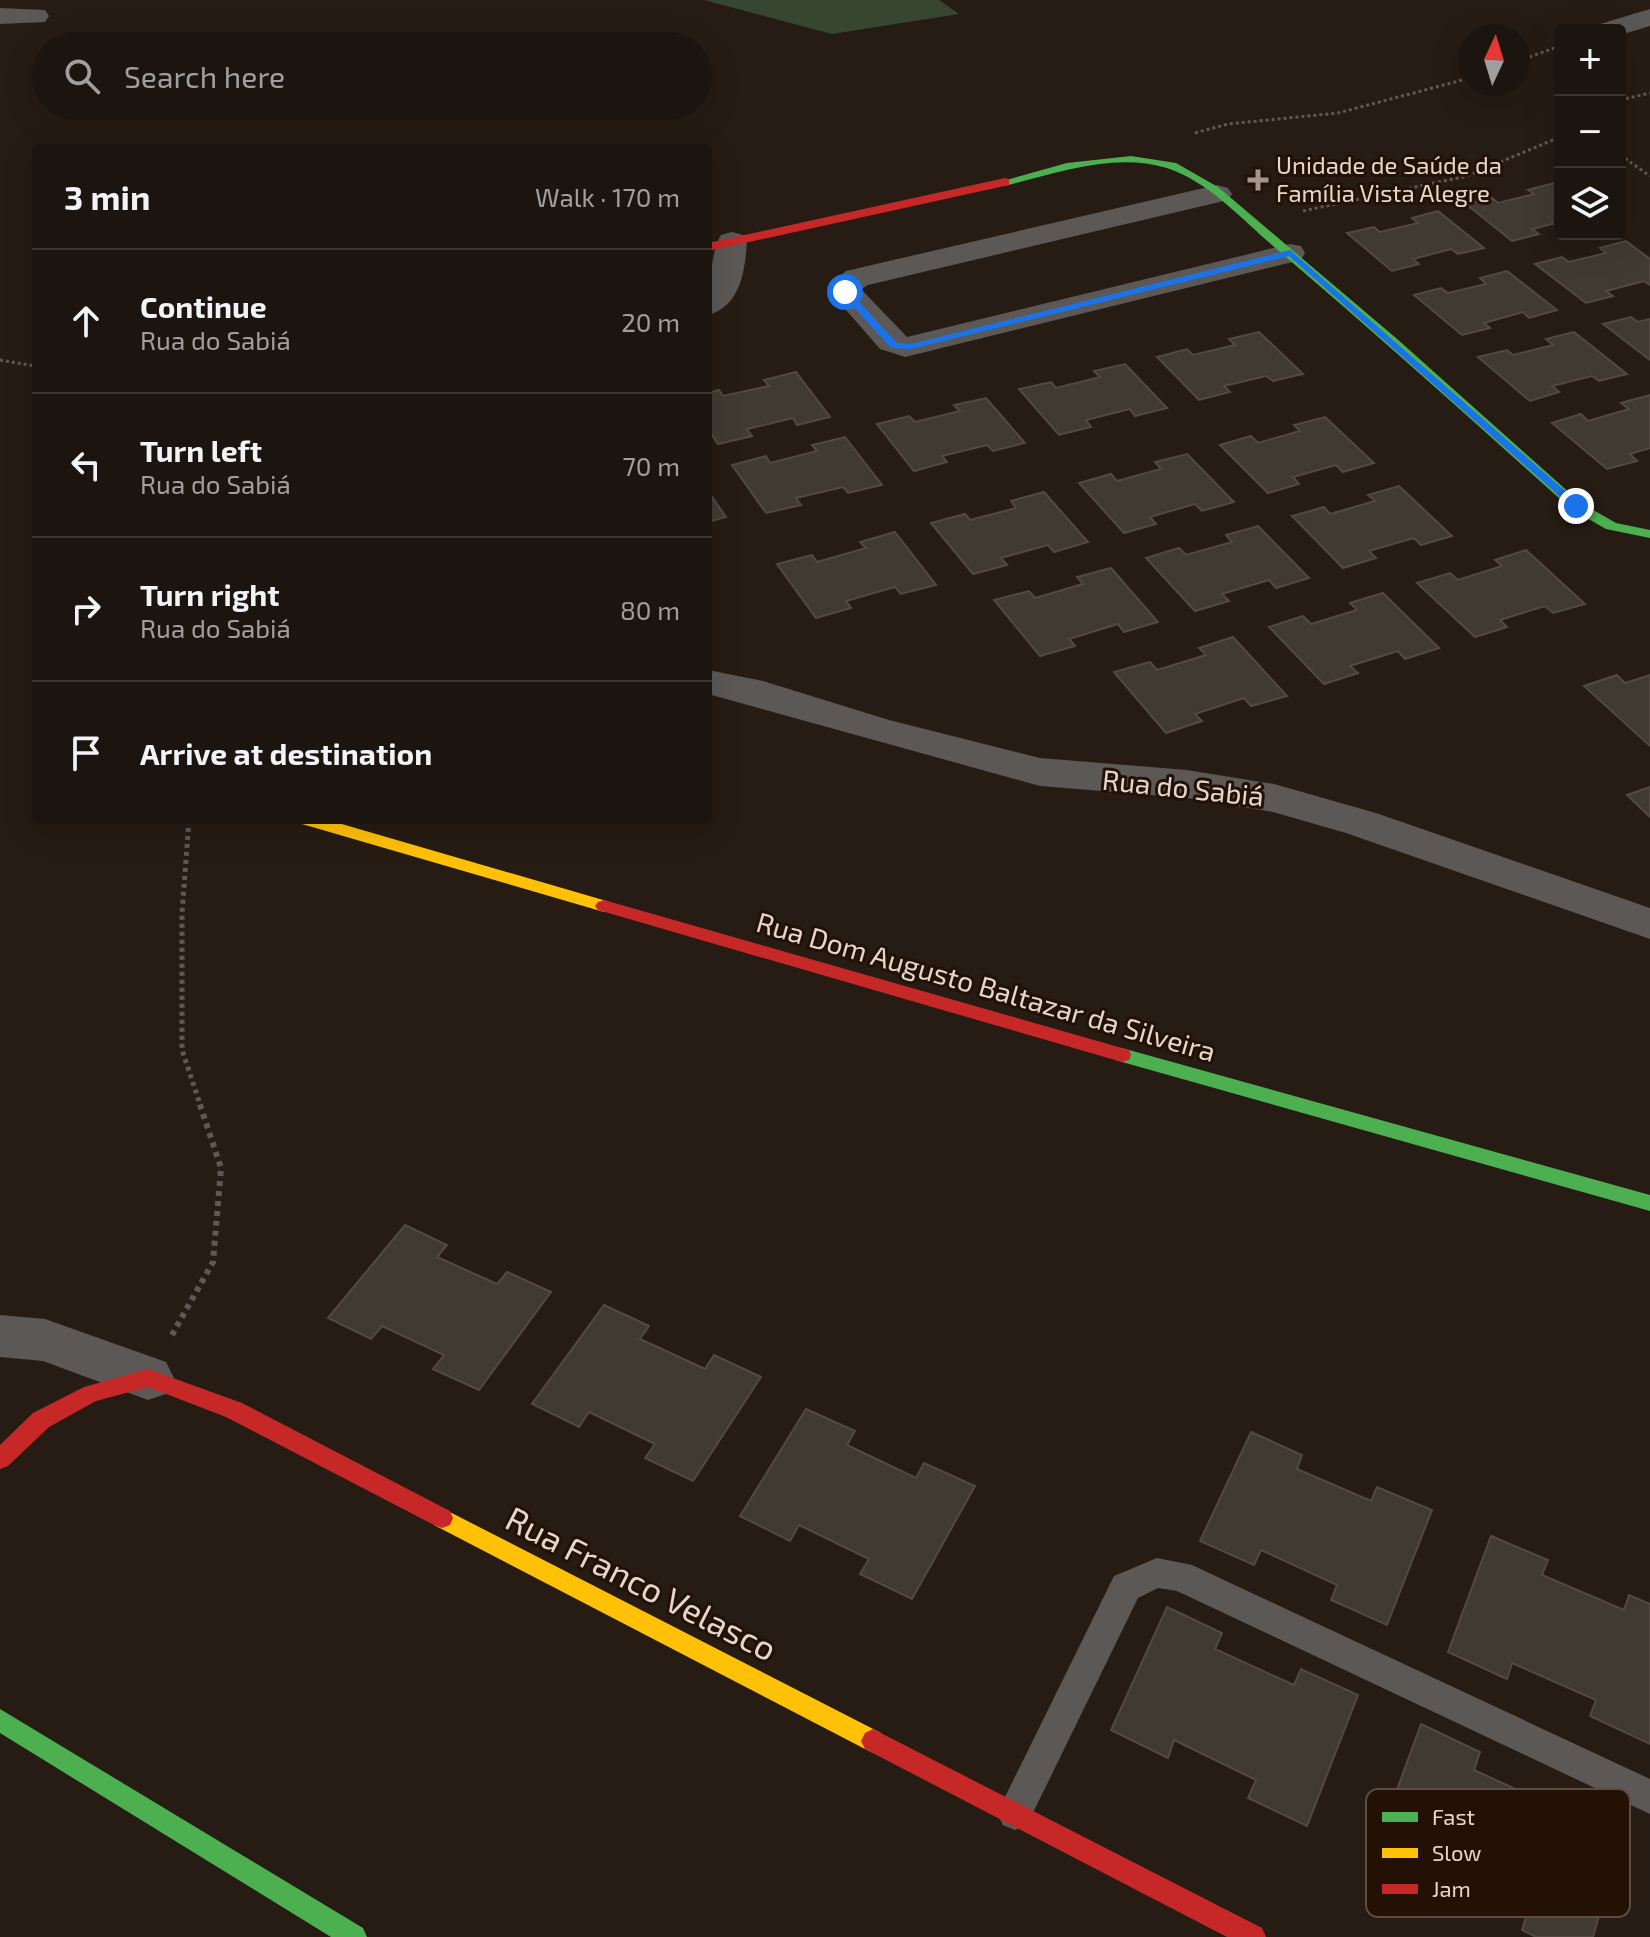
<!DOCTYPE html>
<meta charset="utf-8">
<style>
body{margin:0;font-family:"Exo 2",sans-serif;background:#251e18;color:#f1f3f6}
.controls{position:absolute;right:24px;top:24px;display:grid;overflow:hidden;border-radius:8px;box-shadow:0 8px 32px #0002}
.controls button{width:72px;height:72px;display:grid;place-items:center;padding:0;border:0;border-bottom:2px solid #3a342f;background:#1c150f;color:#f1f3f6;font:40px sans-serif}
.compass{position:absolute;left:1458px;top:24px;width:72px;height:72px;border-radius:50%;background:#1c150f;box-shadow:0 8px 32px #0002;rotate:4deg}
.stop{position:absolute;width:24px;height:24px;margin:-18px;border:6px solid #1a73e8;border-radius:50%;background:#fff}
.stop.end{background:#1a73e8;border-color:#fff;box-shadow:0 2px 8px #0008}
.list{margin:0;padding:0;list-style:none}
h2{display:flex;justify-content:space-between;align-items:center;height:104px;margin:0;padding:0 32px;font-size:34px}
h2 small{font-size:26px;font-weight:400;color:#a09f9e}
.list li{display:grid;grid-template-columns:52px 1fr auto;gap:24px;align-items:center;box-sizing:border-box;height:144px;padding:0 32px;border-top:2px solid #3a342f}
.list b{display:block;font-size:30px;white-space:nowrap}
.list p{margin:0;font-size:26px;white-space:nowrap;color:#a09f9e}
.list em{font-size:26px;font-style:normal;color:#a09f9e}
.icon{flex:none;width:44px;height:44px;fill:none;stroke:currentColor;stroke-width:2;stroke-linecap:round;stroke-linejoin:round}
.map{position:relative;flex:none;width:1650px;height:1937px;overflow:hidden}
.search{position:absolute;background:#1c150f;box-shadow:0 8px 32px #0002;left:32px;top:32px;width:680px;height:88px;display:flex;align-items:center;gap:20px;box-sizing:border-box;padding:0 28px;border-radius:44px;color:#a09f9e;font-size:30px}
.panel{position:absolute;background:#1c150f;box-shadow:0 8px 32px #0002;left:32px;top:144px;width:680px;height:680px;border-radius:8px}
.map>svg:first-child{display:block}
.green{fill:#364631}
.building{fill:#413a32;stroke:#524942;stroke-width:2}
.lines{fill:none;stroke-linecap:round;stroke-linejoin:round}
.path-far2{stroke:#5f5956;stroke-width:3;stroke-dasharray:3 3;stroke-linecap:butt}
.path-far1{stroke:#5f5956;stroke-width:5;stroke-dasharray:4 4;stroke-linecap:butt}
.path{stroke:#5f5956;stroke-width:6;stroke-dasharray:5 5;stroke-linecap:butt}
.lane{fill:#5c5855;fill-rule:evenodd}
.street{fill:#5c5855;fill-rule:evenodd}
.fast{fill:#4caf50;fill-rule:evenodd}
.slow{fill:#ffc107;fill-rule:evenodd}
.jam{fill:#c62828;fill-rule:evenodd}
.route{fill:#1a73e8}
.poi-dot{fill:#a2968d;stroke:#231105;stroke-width:3}
.labels{text-anchor:middle;stroke-width:6;stroke-linejoin:round;paint-order:stroke}
.far-poi-label{font-size:24px;fill:#e4d7ce;stroke:#231105;text-anchor:start}
.street-label{font-size:28px;fill:#e4d7ce;stroke:#231105}
.near-street-label{font-size:34px;fill:#e4d7ce;stroke:#231105}
.key{fill:#231105;stroke:#5d4c41;stroke-width:2}
.key-label{font-size:22px;fill:#e4d7ce}
</style>
<div class="map">
<svg width="1650" height="1937" viewBox="0 0 1650 1937">
<rect width="100%" height="100%" fill="#261c14"/>
<path class="green" d="M 704,0 L 939,0 L 959,14 L 832,34 Z"/>
<g class="building">
<path d="M 1554,183 L 1560,188 L 1560,222 L 1532,229 L 1539,234 L 1512,241 L 1466,204 L 1492,198 L 1498,203 L 1534,194 L 1528,190 Z"/>
<path d="M 1438,211 L 1484,248 L 1458,254 L 1451,249 L 1413,259 L 1419,264 L 1392,271 L 1347,233 L 1374,227 L 1380,232 L 1418,223 L 1412,218 Z"/>
<path d="M 1626,241 L 1650,259 L 1650,285 L 1644,281 L 1606,291 L 1613,296 L 1586,303 L 1535,264 L 1562,257 L 1569,262 L 1606,253 L 1600,248 Z"/>
<path d="M 1507,271 L 1557,310 L 1529,318 L 1523,312 L 1484,323 L 1490,328 L 1462,335 L 1414,295 L 1441,288 L 1448,293 L 1486,284 L 1480,278 Z"/>
<path d="M 1631,317 L 1638,322 L 1650,319 L 1650,360 L 1603,324 Z"/>
<path d="M 1259,332 L 1303,374 L 1273,381 L 1266,376 L 1224,386 L 1230,392 L 1199,400 L 1157,357 L 1187,349 L 1193,355 L 1235,345 L 1229,339 Z"/>
<path d="M 1574,332 L 1627,374 L 1599,381 L 1592,376 L 1552,386 L 1559,392 L 1530,401 L 1478,357 L 1507,350 L 1513,355 L 1553,345 L 1546,339 Z"/>
<path d="M 1125,364 L 1167,408 L 1135,416 L 1130,409 L 1086,420 L 1091,427 L 1059,435 L 1019,389 L 1051,382 L 1056,388 L 1100,377 L 1094,371 Z"/>
<path d="M 796,372 L 830,417 L 797,425 L 793,418 L 747,429 L 752,436 L 718,444 L 708,429 L 708,393 L 719,390 L 723,396 L 769,386 L 764,380 Z"/>
<path d="M 1650,395 L 1650,448 L 1630,454 L 1637,461 L 1607,469 L 1552,423 L 1581,414 L 1588,421 L 1629,409 L 1621,403 Z"/>
<path d="M 986,398 L 1025,443 L 993,451 L 987,445 L 942,456 L 947,462 L 914,471 L 877,424 L 909,416 L 915,422 L 960,411 L 954,405 Z"/>
<path d="M 1325,417 L 1374,463 L 1343,472 L 1336,465 L 1293,477 L 1299,484 L 1268,493 L 1220,445 L 1251,436 L 1258,443 L 1300,431 L 1294,425 Z"/>
<path d="M 845,437 L 882,485 L 848,493 L 843,487 L 796,498 L 801,505 L 766,513 L 732,465 L 766,456 L 770,463 L 817,451 L 812,445 Z"/>
<path d="M 1187,454 L 1234,502 L 1202,511 L 1195,504 L 1150,517 L 1156,524 L 1124,533 L 1079,483 L 1111,474 L 1117,481 L 1161,469 L 1155,462 Z"/>
<path d="M 1399,486 L 1452,536 L 1421,545 L 1414,538 L 1369,551 L 1376,558 L 1343,568 L 1292,516 L 1324,507 L 1330,514 L 1375,501 L 1368,495 Z"/>
<path d="M 708,491 L 726,517 L 708,522 Z"/>
<path d="M 1044,492 L 1088,542 L 1054,552 L 1048,545 L 1001,558 L 1007,565 L 973,574 L 931,523 L 965,514 L 970,520 L 1016,508 L 1011,501 Z"/>
<path d="M 1258,526 L 1309,578 L 1276,588 L 1269,580 L 1222,594 L 1229,601 L 1195,611 L 1146,558 L 1179,548 L 1186,555 L 1232,542 L 1226,535 Z"/>
<path d="M 895,532 L 936,585 L 901,594 L 895,587 L 846,601 L 851,608 L 816,618 L 777,564 L 812,555 L 817,562 L 866,548 L 860,542 Z"/>
<path d="M 1526,550 L 1585,604 L 1553,613 L 1545,606 L 1500,620 L 1507,627 L 1475,637 L 1417,583 L 1450,573 L 1458,580 L 1502,566 L 1495,560 Z"/>
<path d="M 1111,568 L 1158,622 L 1124,632 L 1118,624 L 1069,639 L 1075,646 L 1040,656 L 994,600 L 1029,591 L 1035,598 L 1083,584 L 1077,577 Z"/>
<path d="M 1383,593 L 1439,648 L 1405,659 L 1398,651 L 1350,666 L 1358,673 L 1324,684 L 1269,627 L 1303,616 L 1311,624 L 1357,610 L 1350,603 Z"/>
<path d="M 1233,637 L 1287,696 L 1251,706 L 1244,698 L 1195,714 L 1202,721 L 1166,733 L 1114,672 L 1150,662 L 1157,670 L 1206,655 L 1199,648 Z"/>
<path d="M 1617,675 L 1625,683 L 1650,675 L 1650,746 L 1584,686 Z"/>
<path d="M 1650,787 L 1650,817 L 1627,795 Z"/>
<path d="M 405,1225 L 447,1245 L 437,1257 L 497,1284 L 507,1272 L 551,1292 L 479,1390 L 433,1369 L 444,1355 L 382,1326 L 371,1339 L 328,1318 Z"/>
<path d="M 604,1305 L 649,1326 L 640,1339 L 705,1369 L 714,1355 L 761,1377 L 693,1481 L 645,1458 L 655,1444 L 589,1412 L 579,1427 L 532,1404 Z"/>
<path d="M 806,1409 L 855,1431 L 847,1445 L 916,1478 L 924,1463 L 975,1486 L 912,1599 L 860,1574 L 869,1559 L 799,1525 L 790,1541 L 740,1516 Z"/>
<path d="M 1251,1432 L 1302,1455 L 1297,1469 L 1371,1501 L 1377,1487 L 1432,1510 L 1387,1625 L 1331,1600 L 1337,1585 L 1261,1550 L 1254,1565 L 1200,1541 Z"/>
<path d="M 1491,1536 L 1548,1560 L 1542,1575 L 1624,1610 L 1629,1595 L 1650,1604 L 1650,1744 L 1590,1716 L 1596,1700 L 1512,1663 L 1507,1679 L 1448,1652 Z"/>
<path d="M 1167,1607 L 1222,1633 L 1215,1649 L 1294,1685 L 1301,1669 L 1358,1695 L 1307,1826 L 1248,1798 L 1256,1780 L 1174,1740 L 1168,1758 L 1111,1730 Z"/>
<path d="M 1421,1724 L 1480,1752 L 1474,1770 L 1559,1809 L 1564,1792 L 1626,1820 L 1593,1937 L 1536,1937 L 1522,1930 L 1528,1911 L 1440,1869 L 1433,1887 L 1372,1858 Z"/>
</g>
<g class="lines">
<g class="path-far2">
<path d="M 1518,61 L 1560,46"/>
<path d="M 1620,100 L 1650,93"/>
<path d="M 1195,133 L 1228,124 L 1338,113 L 1470,78"/>
<path d="M 1620,155 L 1650,176"/>
<path d="M 1303,211 L 1467,176 L 1560,137"/>
<path d="M 0,360 L 36,366"/>
</g>
<path class="path-far1" d="M 189,820 L 182,913 L 182,1050 L 199,1101"/>
<path class="path" d="M 172,1335 L 213,1262 L 221,1168 L 198,1099"/>
<path class="lane" d="M 1157,1558 L 1192,1565 L 1650,1779 L 1650,1814 L 1177,1591 L 1158,1588 L 1138,1598 L 1027,1825 L 1015,1830 L 1003,1825 L 997,1813 L 1003,1801 L 1114,1576 Z"/>
<g class="street">
<path d="M 0,8 L 45,10 L 49,16 L 45,22 L 0,24 Z"/>
<path d="M 1650,9 L 1650,26 L 1620,35 L 1620,30 L 1596,30 L 1600,24 Z"/>
<path d="M 1217,185 L 1228,188 L 1232,194 L 1228,200 L 868,285 L 861,289 L 907,337 L 1290,244 L 1301,246 L 1305,253 L 1301,260 L 905,357 L 880,349 L 827,288 L 846,271 Z"/>
<path d="M 732,232 L 743,235 L 747,241 C 745,270 741,306 708,315 C 708,295 711,250 721,235 Z"/>
<path d="M 708,670 L 763,681 L 889,720 L 1040,758 L 1187,770 L 1274,784 L 1376,813 L 1650,908 L 1650,939 L 1346,833 L 1273,812 L 1187,798 L 1040,786 L 708,694 Z"/>
<path d="M 0,1315 L 45,1319 L 166,1362 L 174,1378 L 166,1394 L 148,1400 L 43,1361 L 0,1357 Z"/>
</g>
<g class="fast">
<path d="M 1131,156 L 1176,163 L 1218,187 L 1396,338 L 1581,503 L 1616,523 L 1650,530 L 1650,538 L 1606,529 L 1571,509 C 1474,422 1378,335 1279,251 C 1245,223 1210,182 1167,168 C 1114,152 1056,173 1005,186 L 999,182 L 1067,163 Z"/>
<path d="M 1122,1048 L 1650,1195 L 1650,1211 L 1115,1060 L 1113,1055 L 1115,1050 Z"/>
<path d="M 0,1709 L 363,1928 L 367,1937 L 331,1937 L 0,1733 Z"/>
</g>
<g class="slow">
<path d="M 300,820 L 328,820 L 610,902 L 613,906 L 604,912 L 302,824 Z"/>
<path d="M 442,1508 L 881,1733 L 885,1741 L 881,1749 L 873,1753 L 865,1749 L 434,1525 L 431,1518 L 434,1511 Z"/>
</g>
<g class="jam">
<path d="M 1005,178 L 1009,179 L 1009,185 L 708,251 L 708,243 Z"/>
<path d="M 604,900 L 1129,1050 L 1131,1055 L 1129,1060 L 1122,1062 L 598,910 L 595,906 L 598,902 Z"/>
<path d="M 148,1369 L 242,1403 L 450,1511 L 453,1518 L 450,1525 L 442,1528 L 434,1525 L 226,1417 L 148,1387 L 96,1401 L 49,1427 L 8,1466 L 0,1469 L 0,1445 L 33,1413 L 84,1387 Z"/>
<path d="M 873,1729 L 1262,1928 L 1266,1937 L 1227,1937 L 865,1749 L 861,1741 L 865,1733 Z"/>
</g>
</g>
<path class="route" d="M 1290,250 L 1580,504 L 1580,508 L 1573,508 L 1289,256 L 911,349 L 891,348 L 840,292 L 848,290 L 897,343 L 911,344 Z"/>
<path class="poi-dot" d="M1254 168h8v8h8v8h-8v8h-8v-8h-8v-8h8z"/>
<g class="labels">
<g class="far-poi-label">
<text x="1276" y="174">Unidade de Saúde da<tspan x="1276" dy="28">Família Vista Alegre</tspan></text>
</g>
<g class="street-label">
<text transform="translate(1183 788) rotate(6)" y="10">Rua do Sabiá</text>
<text transform="translate(986 987) rotate(16)" y="10">Rua Dom Augusto Baltazar da Silveira</text>
</g>
<g class="near-street-label">
<text transform="translate(641 1584) rotate(27)" y="12">Rua Franco Velasco</text>
</g>
</g>
<rect x="1366" y="1789" width="264" height="128" rx="12" class="key"/>
<rect x="1382" y="1812" width="36" height="10" fill="#4caf50"/>
<rect x="1382" y="1848" width="36" height="10" fill="#ffc107"/>
<rect x="1382" y="1884" width="36" height="10" fill="#c62828"/>
<g class="key-label">
<text x="1432" y="1825">Fast</text>
<text x="1432" y="1861">Slow</text>
<text x="1432" y="1897">Jam</text>
</g>
</svg>
<div class="controls">
<button>+</button>
<button>−</button>
<button><svg class="icon" aria-label="layers" viewBox="0 0 24 24"><path d="M12 4l9 5-9 5-9-5zM3 14l9 5 9-5"/></svg></button>
</div>
<svg class="compass" viewBox="-18 -18 36 36"><path d="M0-13l5 13h-10z" fill="#e53935"/><path d="M0 13l5-13h-10z" fill="#a09f9e"/></svg>
<div class="stop" style="left:845px;top:292px"></div>
<div class="stop end" style="left:1576px;top:506px"></div>
<div class="search"><svg class="icon" aria-label="search" viewBox="0 0 24 24"><circle cx="10" cy="10" r="6"/><path d="M15 15l6 6"/></svg>Search here</div>
<section class="panel">
<h2>3 min<small>Walk · 170 m</small></h2>
<ul class="list">
<li><svg class="icon" aria-label="ahead" viewBox="0 0 24 24"><path d="M12 20V5M6 11l6-6 6 6"/></svg><div><b>Continue</b><p>Rua do Sabiá</p></div><em>20 m</em></li>
<li><svg class="icon" aria-label="left" viewBox="0 0 24 24"><path d="M17 20v-9H6M10 6l-5 5 5 5"/></svg><div><b>Turn left</b><p>Rua do Sabiá</p></div><em>70 m</em></li>
<li><svg class="icon" aria-label="right" viewBox="0 0 24 24"><path d="M7 20v-9h11M14 6l5 5-5 5"/></svg><div><b>Turn right</b><p>Rua do Sabiá</p></div><em>80 m</em></li>
<li><svg class="icon" aria-label="arrive" viewBox="0 0 24 24"><path d="M6 21V4h12l-3 4 3 4H6"/></svg><div><b>Arrive at destination</b></div></li>
</ul>
</section>
</div>
